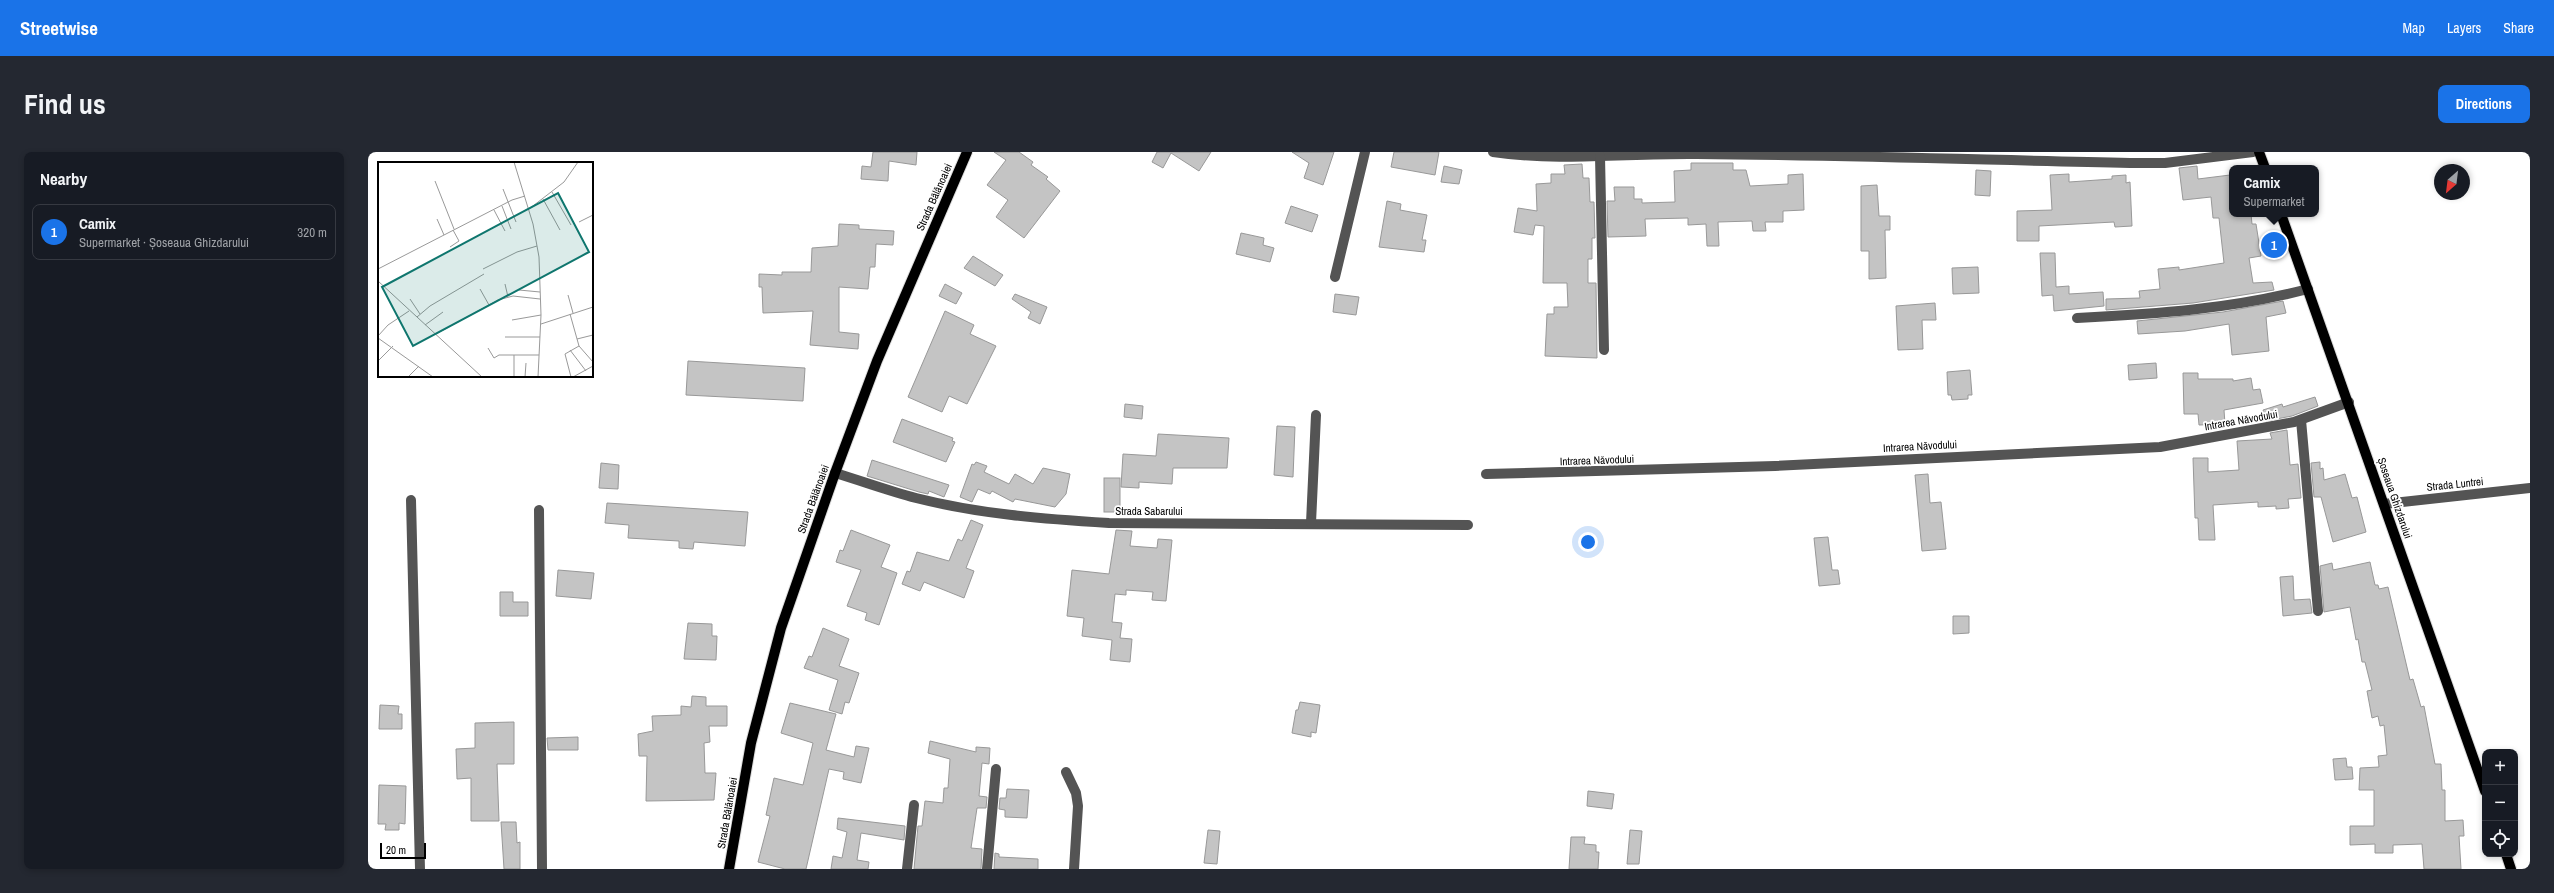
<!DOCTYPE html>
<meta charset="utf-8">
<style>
body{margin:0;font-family:"Archivo Narrow",sans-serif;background:#242831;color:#f1f3f6}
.controls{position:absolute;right:12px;bottom:12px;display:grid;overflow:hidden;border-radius:8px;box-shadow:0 2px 6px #0003}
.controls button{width:36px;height:36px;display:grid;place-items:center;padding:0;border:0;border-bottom:1px solid #363941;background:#171b24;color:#f1f3f6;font:20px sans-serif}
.compass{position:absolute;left:2066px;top:12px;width:36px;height:36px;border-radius:50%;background:#171b24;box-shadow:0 2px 6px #0003;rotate:208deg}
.scale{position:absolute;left:12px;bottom:10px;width:46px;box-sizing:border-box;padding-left:4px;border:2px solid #000;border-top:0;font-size:11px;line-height:14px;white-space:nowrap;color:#000;-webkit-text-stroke:3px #fff;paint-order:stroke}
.you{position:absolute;left:1220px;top:390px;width:14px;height:14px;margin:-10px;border:3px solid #fff;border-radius:50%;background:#1a73e8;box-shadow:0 0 0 6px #1a73e833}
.badge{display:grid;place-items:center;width:26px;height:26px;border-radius:50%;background:#1a73e8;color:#fff;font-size:13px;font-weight:700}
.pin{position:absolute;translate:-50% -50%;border:2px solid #fff;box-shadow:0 1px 4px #0006}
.popup{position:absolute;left:1861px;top:13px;width:90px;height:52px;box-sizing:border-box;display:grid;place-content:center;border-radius:8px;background:#171b24;filter:drop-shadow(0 1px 3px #0005);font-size:13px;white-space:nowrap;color:#9ea1a6}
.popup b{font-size:15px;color:#f1f3f6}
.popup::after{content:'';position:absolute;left:50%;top:100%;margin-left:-8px;border:8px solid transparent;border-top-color:#171b24}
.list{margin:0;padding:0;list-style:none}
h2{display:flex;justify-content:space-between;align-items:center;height:52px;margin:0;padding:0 16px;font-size:17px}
h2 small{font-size:13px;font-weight:400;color:#9ea1a6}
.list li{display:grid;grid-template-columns:26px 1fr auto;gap:12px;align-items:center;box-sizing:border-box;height:56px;margin:0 8px 8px;padding:0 8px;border:1px solid #363941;border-radius:8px}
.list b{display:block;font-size:15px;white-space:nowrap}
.list p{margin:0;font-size:13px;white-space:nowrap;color:#9ea1a6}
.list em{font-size:13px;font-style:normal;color:#9ea1a6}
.icon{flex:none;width:22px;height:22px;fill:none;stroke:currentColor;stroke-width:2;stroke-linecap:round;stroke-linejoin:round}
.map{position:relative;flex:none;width:2162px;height:717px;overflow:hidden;border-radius:8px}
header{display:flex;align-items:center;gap:24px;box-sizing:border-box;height:56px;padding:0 20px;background:#1a73e8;color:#fff}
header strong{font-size:19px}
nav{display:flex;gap:22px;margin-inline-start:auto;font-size:14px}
.intro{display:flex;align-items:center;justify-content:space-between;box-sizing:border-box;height:96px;padding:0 24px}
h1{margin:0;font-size:28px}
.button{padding:10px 18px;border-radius:8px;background:#1a73e8;color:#fff;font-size:14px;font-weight:700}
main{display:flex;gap:24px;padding:0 24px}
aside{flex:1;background:#171b24;border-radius:8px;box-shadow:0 2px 6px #0003}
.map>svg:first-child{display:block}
.building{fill:#c4c4c4;stroke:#989898}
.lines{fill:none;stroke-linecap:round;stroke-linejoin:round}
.major-casing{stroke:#dbdbdb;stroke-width:12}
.minor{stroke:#545454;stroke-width:10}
.major{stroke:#000;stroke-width:10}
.labels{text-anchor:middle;stroke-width:3.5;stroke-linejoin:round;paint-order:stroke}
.street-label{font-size:11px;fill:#000;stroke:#fff}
.inset-road{fill:none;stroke:#999;stroke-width:1}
.view{fill:#0f766e;fill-opacity:0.15;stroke:#0f766e;stroke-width:2}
.inset-edge{fill:none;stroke:#000;stroke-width:2}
</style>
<header>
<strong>Streetwise</strong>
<nav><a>Map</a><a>Layers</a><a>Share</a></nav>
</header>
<div class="intro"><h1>Find us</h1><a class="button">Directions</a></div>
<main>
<aside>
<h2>Nearby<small></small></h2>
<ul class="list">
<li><span class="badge">1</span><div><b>Camix</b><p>Supermarket · Șoseaua Ghizdarului</p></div><em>320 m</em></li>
</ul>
</aside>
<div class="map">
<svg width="2162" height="717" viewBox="0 0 2162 717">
<rect width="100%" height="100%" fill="#fff"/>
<g class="building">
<path d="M 505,0 L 549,0 L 548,13 L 521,9 L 520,29 L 493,27 L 494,14 L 503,15 Z"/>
<path d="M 626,0 L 651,0 L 665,10 L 663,13 L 680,25 L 678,27 L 692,39 L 656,86 L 628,65 L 640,48 L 619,33 L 638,8 Z"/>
<path d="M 789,0 L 843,0 L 831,19 L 803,1 L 795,16 L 784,10 Z"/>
<path d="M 924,0 L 966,0 L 955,33 L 936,26 L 941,11 Z"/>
<path d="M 1026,0 L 1071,0 L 1067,23 L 1023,15 Z"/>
<path d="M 1323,11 L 1365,11 L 1365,18 L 1378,18 L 1382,34 L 1420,32 L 1420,23 L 1435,22 L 1436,58 L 1415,59 L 1415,70 L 1397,70 L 1398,79 L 1385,79 L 1384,69 L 1350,70 L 1351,94 L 1339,94 L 1338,72 L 1320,73 L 1320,66 L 1277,67 L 1278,84 L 1240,85 L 1239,49 L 1247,49 L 1246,35 L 1266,35 L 1266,47 L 1274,47 L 1274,51 L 1307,50 L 1306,19 L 1323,18 Z"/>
<path d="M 1214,12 L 1215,26 L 1221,26 L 1222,50 L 1226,50 L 1227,86 L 1224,86 L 1224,107 L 1220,107 L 1220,131 L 1228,131 L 1229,206 L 1177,204 L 1179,162 L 1186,162 L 1186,155 L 1200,155 L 1199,131 L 1175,131 L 1176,74 L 1167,73 L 1165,83 L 1146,80 L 1150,56 L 1169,59 L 1168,32 L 1183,31 L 1183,22 L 1197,22 L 1196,13 Z"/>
<path d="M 1076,14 L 1094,18 L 1091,32 L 1073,30 Z"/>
<path d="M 1829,14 L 1830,27 L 1862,23 L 1864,25 L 1864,62 L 1883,62 L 1884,72 L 1888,72 L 1893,104 L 1881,106 L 1885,131 L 1904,130 L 1906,138 L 1825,151 L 1738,158 L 1738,147 L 1772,146 L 1771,139 L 1792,137 L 1790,117 L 1811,115 L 1811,118 L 1856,111 L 1851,66 L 1845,66 L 1843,45 L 1815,48 L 1811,16 Z"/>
<path d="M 1608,18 L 1623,19 L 1622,44 L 1607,43 Z"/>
<path d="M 1701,22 L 1701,30 L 1744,27 L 1744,24 L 1758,23 L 1758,31 L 1762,30 L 1764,74 L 1747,75 L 1746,70 L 1671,74 L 1671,89 L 1649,89 L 1649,59 L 1684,58 L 1682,23 Z"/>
<path d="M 1509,33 L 1511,64 L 1522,64 L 1522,78 L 1517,78 L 1518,126 L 1501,127 L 1501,99 L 1493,99 L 1493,34 Z"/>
<path d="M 1019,49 L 1033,52 L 1032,58 L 1059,63 L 1054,88 L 1058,88 L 1056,100 L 1011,95 Z"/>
<path d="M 923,54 L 950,63 L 944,80 L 917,71 Z"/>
<path d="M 471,72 L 491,73 L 491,77 L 526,79 L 525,93 L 508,92 L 507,115 L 502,115 L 500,137 L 471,135 L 471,180 L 491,182 L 490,197 L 442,193 L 445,159 L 395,161 L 394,135 L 391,135 L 391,122 L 414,123 L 414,120 L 443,120 L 444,96 L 470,94 Z"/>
<path d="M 873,81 L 896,86 L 895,93 L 906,96 L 902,110 L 868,102 Z"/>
<path d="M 1672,101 L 1687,101 L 1688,135 L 1701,134 L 1701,142 L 1735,140 L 1736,154 L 1686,159 L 1685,143 L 1674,144 Z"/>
<path d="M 605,104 L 635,123 L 627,134 L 596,116 Z"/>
<path d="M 1610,115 L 1611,141 L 1585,142 L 1584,116 Z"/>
<path d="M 577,132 L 594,141 L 588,152 L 571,144 Z"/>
<path d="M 647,142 L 679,155 L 672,172 L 660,166 L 663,160 L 644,147 Z"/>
<path d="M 967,142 L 991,145 L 988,163 L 965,160 Z"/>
<path d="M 1915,149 L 1918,161 L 1898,165 L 1901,199 L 1864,203 L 1861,172 L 1817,179 L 1770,182 L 1769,169 L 1855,160 Z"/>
<path d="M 1567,151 L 1568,168 L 1554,168 L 1555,197 L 1530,198 L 1528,154 Z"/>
<path d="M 577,159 L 606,173 L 602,182 L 628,194 L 599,252 L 581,244 L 574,260 L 540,245 Z"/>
<path d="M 320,209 L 437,216 L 435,249 L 318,243 Z"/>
<path d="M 1788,211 L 1789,226 L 1761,228 L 1760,213 Z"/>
<path d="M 1602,218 L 1604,243 L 1600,243 L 1600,247 L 1584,248 L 1583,243 L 1580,243 L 1579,220 Z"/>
<path d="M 1815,221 L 1830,221 L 1830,227 L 1865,227 L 1865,229 L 1883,226 L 1885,238 L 1892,237 L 1895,251 L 1856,258 L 1857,272 L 1831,273 L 1830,262 L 1816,262 Z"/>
<path d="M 1947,245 L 1950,254 L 1924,264 L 1898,269 L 1895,258 L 1914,252 L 1915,255 Z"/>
<path d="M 757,252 L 775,254 L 774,267 L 756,265 Z"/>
<path d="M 534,267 L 585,286 L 584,289 L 587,290 L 578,310 L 525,290 Z"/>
<path d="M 909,274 L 927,275 L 925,325 L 906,323 Z"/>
<path d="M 1919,278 L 1922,313 L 1930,312 L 1933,346 L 1920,347 L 1921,356 L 1908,357 L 1908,354 L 1890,355 L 1890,350 L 1845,353 L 1847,388 L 1831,388 L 1830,366 L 1827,366 L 1825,306 L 1840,306 L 1840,320 L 1871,318 L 1869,289 L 1904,287 L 1902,281 Z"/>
<path d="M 790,282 L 861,286 L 859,316 L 805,316 L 804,332 L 771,330 L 771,336 L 753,335 L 755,302 L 788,304 Z"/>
<path d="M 504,308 L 581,333 L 576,345 L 561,339 L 560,342 L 551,340 L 499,324 Z"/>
<path d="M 608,310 L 619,314 L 616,320 L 641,332 L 647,322 L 665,332 L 675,316 L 702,322 L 698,342 L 687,355 L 647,347 L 645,350 L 624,339 L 622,342 L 610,337 L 604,350 L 592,345 L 604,312 L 606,313 Z"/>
<path d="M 1952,310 L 1952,317 L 1955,316 L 1956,328 L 1977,322 L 1984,346 L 1989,345 L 1998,380 L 1965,390 L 1953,345 L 1946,345 L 1943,311 Z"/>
<path d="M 233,311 L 251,313 L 250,337 L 231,336 Z"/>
<path d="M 1560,322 L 1562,351 L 1573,350 L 1578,397 L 1554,399 L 1547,323 Z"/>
<rect x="736" y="326" width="16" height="34"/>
<path d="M 239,351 L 380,360 L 377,394 L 326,390 L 325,397 L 311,396 L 311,389 L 260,386 L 261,373 L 237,371 Z"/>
<path d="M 603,368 L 615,373 L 598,416 L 606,419 L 596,446 L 556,430 L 552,439 L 534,432 L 539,419 L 542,420 L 549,400 L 581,409 L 590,387 L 594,389 Z"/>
<path d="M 483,378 L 522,393 L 513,415 L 529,421 L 511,473 L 497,468 L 499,461 L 479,454 L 493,418 L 468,410 L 472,398 L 475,399 Z"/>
<path d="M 748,378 L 764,379 L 762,394 L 789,396 L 790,387 L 804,388 L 798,449 L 784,448 L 785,440 L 758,438 L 758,443 L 747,442 L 744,470 L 754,471 L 752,486 L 764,487 L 762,510 L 742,508 L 744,488 L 714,484 L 716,466 L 699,464 L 704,418 L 741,422 Z"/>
<path d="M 1460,385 L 1464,418 L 1470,418 L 1472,432 L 1451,434 L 1446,386 Z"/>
<path d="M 2002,410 L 2007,433 L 2010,433 L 2011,437 L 2020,435 L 2042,528 L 2045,527 L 2053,555 L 2056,554 L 2067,612 L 2073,612 L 2074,638 L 2077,638 L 2077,669 L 2095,668 L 2096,684 L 2091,684 L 2093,717 L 2056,717 L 2054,692 L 2025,693 L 2025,701 L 2007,701 L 2007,692 L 1982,693 L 1982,674 L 2006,674 L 2006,638 L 1991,638 L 1992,616 L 2011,615 L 2010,604 L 2019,603 L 2016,573 L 2012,574 L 2010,564 L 2004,566 L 1999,539 L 2004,538 L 1997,510 L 1994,510 L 1990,487 L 1988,488 L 1982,455 L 1956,460 L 1952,414 L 1964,411 L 1965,418 Z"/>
<path d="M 190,418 L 226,421 L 223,447 L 188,444 Z"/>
<path d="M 1925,424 L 1926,448 L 1942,447 L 1944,461 L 1915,464 L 1912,425 Z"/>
<path d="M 132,440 L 145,440 L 145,450 L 160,450 L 160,464 L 132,464 Z"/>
<path d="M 1585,464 L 1601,464 L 1601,481 L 1585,482 Z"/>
<path d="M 320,471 L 344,472 L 344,484 L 349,484 L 348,508 L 316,507 Z"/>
<path d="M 455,476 L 481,487 L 471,514 L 491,521 L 481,551 L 477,550 L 474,562 L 461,558 L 470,528 L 436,516 L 441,504 L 444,505 Z"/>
<path d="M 324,544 L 338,545 L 338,554 L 359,554 L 359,574 L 341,574 L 342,590 L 336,591 L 337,621 L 348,621 L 346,648 L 278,649 L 279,604 L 271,604 L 270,582 L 285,579 L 284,564 L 313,563 L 313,554 L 323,555 Z"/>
<path d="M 932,550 L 952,553 L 948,581 L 943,580 L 943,585 L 924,581 L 928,558 L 930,558 Z"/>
<path d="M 422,551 L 468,562 L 458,598 L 486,605 L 488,594 L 501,596 L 493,631 L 475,627 L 476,620 L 461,617 L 438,717 L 417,717 L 390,710 L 402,664 L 398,663 L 406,626 L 435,633 L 445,591 L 413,581 Z"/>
<path d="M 12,553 L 31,554 L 30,562 L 34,562 L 34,577 L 11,577 Z"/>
<path d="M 146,570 L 146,612 L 129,612 L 131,669 L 103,669 L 103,626 L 89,627 L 88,597 L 107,596 L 107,571 Z"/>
<path d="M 210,585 L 210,598 L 180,598 L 179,586 Z"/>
<path d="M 562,589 L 608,600 L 608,595 L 622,596 L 621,612 L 614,611 L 611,644 L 619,645 L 618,656 L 609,656 L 603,696 L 614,697 L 613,717 L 546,717 L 550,674 L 554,674 L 557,649 L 575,651 L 576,636 L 580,636 L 582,607 L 560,601 Z"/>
<path d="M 1978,606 L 1979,615 L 1984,615 L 1985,627 L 1967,628 L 1965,607 Z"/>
<path d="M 11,633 L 38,634 L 37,672 L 31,671 L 31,678 L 17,678 L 18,672 L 10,672 Z"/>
<path d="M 639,637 L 661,638 L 659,666 L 637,665 L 637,658 L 631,657 L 632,646 L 638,646 Z"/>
<path d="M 1220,639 L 1246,642 L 1244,657 L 1219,654 Z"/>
<path d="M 470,666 L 537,674 L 536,688 L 493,681 L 489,708 L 501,710 L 500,717 L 463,717 L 465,704 L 474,706 L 479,680 L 469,677 Z"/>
<path d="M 133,670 L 148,670 L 149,691 L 152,690 L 152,717 L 136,717 Z"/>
<path d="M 840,678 L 852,679 L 849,712 L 836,711 Z"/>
<path d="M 1262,678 L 1274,679 L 1271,712 L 1259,712 Z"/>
<path d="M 1203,685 L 1217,685 L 1216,692 L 1228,693 L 1228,700 L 1231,700 L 1230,717 L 1201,717 Z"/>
<path d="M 627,701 L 631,702 L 631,705 L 670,707 L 670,717 L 626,717 Z"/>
</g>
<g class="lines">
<defs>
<g id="major">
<path d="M 1891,0 L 1897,16"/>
<path d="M 1913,62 L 2117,639"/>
<path d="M 2138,702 L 2143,717"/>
<path d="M 361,717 L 383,591 L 413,476 L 467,321 L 509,209 L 599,0"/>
</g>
</defs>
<use href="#major" class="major-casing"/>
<g class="minor">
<path d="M 1125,0 C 1193,10 1261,1 1329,2 C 1474,3 1618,8 1762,11 L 1797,11 L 1885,0"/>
<path d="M 1232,4 L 1236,198"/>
<path d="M 967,125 L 997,0"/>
<path d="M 1709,166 C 1789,162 1862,157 1940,137"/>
<path d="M 1933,268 L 1950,459"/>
<path d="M 467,321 C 494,329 521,339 548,346 C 611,362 676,367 741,371 L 1100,373"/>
<path d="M 1118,322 L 1407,314 L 1792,295 L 1926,270 L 1981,250"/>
<path d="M 43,348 L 52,717"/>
<path d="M 2016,352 L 2162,336"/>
<path d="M 171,358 L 174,717"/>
<path d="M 943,371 L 948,263"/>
<path d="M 698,620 L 708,641 L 710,654 L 706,717"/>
<path d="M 539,717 L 546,653"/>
<path d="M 619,717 L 628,617"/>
</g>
<use href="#major" class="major"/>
</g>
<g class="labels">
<g class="street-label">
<text transform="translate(566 45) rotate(-66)" y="4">Strada Bălănoaiei</text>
<text transform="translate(1873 268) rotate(-10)" y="4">Intrarea Năvodului</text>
<text transform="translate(1552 294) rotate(-3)" y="4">Intrarea Năvodului</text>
<text transform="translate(1229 308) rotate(-2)" y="4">Intrarea Năvodului</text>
<text transform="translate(2087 332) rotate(-6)" y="4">Strada Luntrei</text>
<text transform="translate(2027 346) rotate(71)" y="4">Șoseaua Ghizdarului</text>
<text transform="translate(445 347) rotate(-70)" y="4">Strada Bălănoaiei</text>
<text x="781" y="363">Strada Sabarului</text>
<text transform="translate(359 661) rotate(-80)" y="4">Strada Bălănoaiei</text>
</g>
</g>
<g transform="translate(10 10)">
<rect width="215" height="215" fill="#fff"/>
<path class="inset-road" d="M 136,0 L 155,62 L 161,95 L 163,153 L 160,215M 57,19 L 76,67M 125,27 L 138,60M 174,30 L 193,63M 165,37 L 182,68M 124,44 L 133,67M 151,47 L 186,20 L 200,0M 116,48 L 127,69M 59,57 L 66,73M 201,60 L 215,53M 72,85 L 81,79 L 75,68M 0,107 L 134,38 L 147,34M 105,107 L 139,90 L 159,84M 0,119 L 104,215M 127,122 L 130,135M 102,127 L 111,143M 141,128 L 162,130M 190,133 L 195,151M 32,137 L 42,152M 192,152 L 201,184 L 215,200M 39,155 L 52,144 L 106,112M 134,158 L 163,153M 163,162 L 215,145M 47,163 L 65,150M 58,172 L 120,138 L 135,134 L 162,137M 0,174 L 10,163 L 31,149M 127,175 L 162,175M 0,176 L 55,215M 199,177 L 215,173M 110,186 L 116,196 L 121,193 L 161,193M 192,188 L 208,209M 0,199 L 15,184M 136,214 L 136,193M 30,215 L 41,204M 147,215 L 148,201M 193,215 L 187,192 L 201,184M 195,215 L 215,204"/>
<path class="view" d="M 180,31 L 211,90 L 35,184 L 4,125 Z"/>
<rect width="215" height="215" class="inset-edge"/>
</g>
</svg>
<div class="controls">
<button>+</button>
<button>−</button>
<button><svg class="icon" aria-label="locate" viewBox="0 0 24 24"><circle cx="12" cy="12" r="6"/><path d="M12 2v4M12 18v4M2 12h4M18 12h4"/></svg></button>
</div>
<svg class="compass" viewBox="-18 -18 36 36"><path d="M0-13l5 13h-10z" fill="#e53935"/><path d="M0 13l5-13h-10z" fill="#9ea1a6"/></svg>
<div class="scale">20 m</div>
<div class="you"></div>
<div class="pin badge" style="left:1906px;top:93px">1</div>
<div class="popup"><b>Camix</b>Supermarket</div>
</div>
</main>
